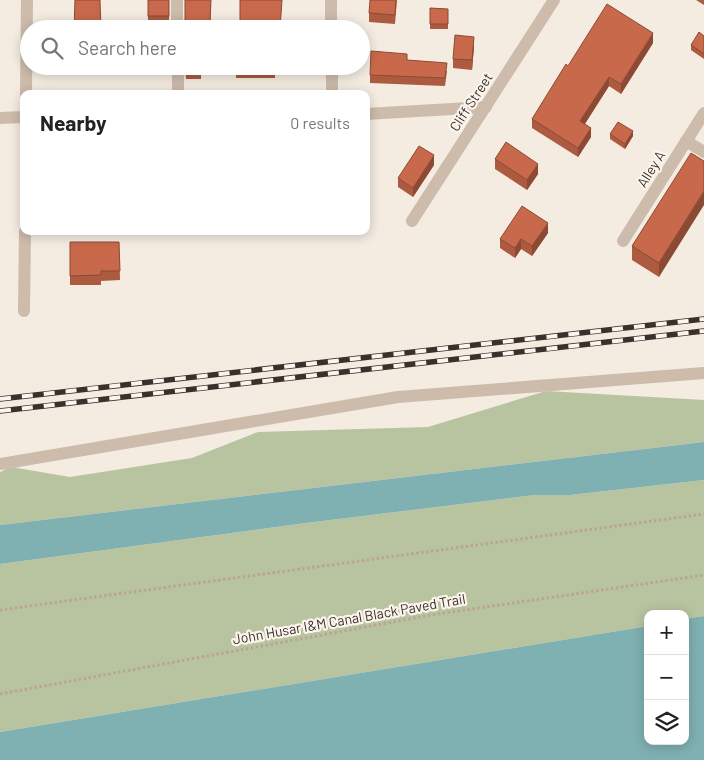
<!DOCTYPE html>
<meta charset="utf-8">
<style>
body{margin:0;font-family:Barlow,sans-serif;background:#f6f6f6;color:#222}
.controls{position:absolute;right:15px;bottom:15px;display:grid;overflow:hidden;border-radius:10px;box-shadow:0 2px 12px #0003}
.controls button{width:45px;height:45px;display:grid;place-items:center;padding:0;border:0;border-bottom:1px solid #e0e0e0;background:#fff;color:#222;font:25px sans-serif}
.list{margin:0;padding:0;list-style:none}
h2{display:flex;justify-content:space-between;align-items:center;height:65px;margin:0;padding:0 20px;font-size:21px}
h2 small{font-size:16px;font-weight:400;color:#767676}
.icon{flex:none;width:28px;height:28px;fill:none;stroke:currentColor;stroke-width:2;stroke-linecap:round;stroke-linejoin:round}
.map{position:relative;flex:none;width:704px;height:760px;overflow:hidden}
.search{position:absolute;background:#fff;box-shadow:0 2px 12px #0003;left:20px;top:20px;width:350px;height:55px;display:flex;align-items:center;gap:12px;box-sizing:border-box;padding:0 18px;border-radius:28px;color:#767676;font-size:19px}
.panel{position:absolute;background:#fff;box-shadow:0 2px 12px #0003;left:20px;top:90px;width:350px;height:145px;border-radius:10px}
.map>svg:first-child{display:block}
.green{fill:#b8c4a0}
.water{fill:#7fb0b2}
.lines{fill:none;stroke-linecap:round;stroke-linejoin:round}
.path{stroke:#b9a596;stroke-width:3;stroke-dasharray:2.5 2.5;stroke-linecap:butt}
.minor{stroke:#cdbbac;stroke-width:12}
.rail-casing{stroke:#3b302b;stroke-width:5.5}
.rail{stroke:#fbf5ee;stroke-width:4;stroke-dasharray:11;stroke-linecap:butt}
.wall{fill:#ac5a40}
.shaded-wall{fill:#8c4a34}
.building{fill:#c8694b;stroke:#8c4a34}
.labels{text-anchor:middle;stroke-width:4.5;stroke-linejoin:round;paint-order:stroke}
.street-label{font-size:14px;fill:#3b302b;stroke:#fbf5ee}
</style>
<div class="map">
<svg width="704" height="760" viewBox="0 0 704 760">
<rect width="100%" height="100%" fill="#f4ebe1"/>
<g class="green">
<path d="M 546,391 L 704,400 L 704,442 L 0,525 L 0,472 L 11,467 L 70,477 L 192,458 L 258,432 L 428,427 Z"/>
<path d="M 704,480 L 704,616 L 685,619 L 685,614 L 648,614 L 648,626 L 0,732 L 0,564 L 306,523 L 535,495 L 570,495 Z"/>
</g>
<g class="water">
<path d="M 704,442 L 704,480 L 570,495 L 535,495 L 306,523 L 0,564 L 0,525 Z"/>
<path d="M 704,616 L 704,760 L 0,760 L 0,732 L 648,626 L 648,741 L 685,741 L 685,619 Z"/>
</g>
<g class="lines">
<g class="path">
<path d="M 0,610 L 704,514"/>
<path d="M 0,694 L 431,615 L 704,575"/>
</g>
<g class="minor">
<path d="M 177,0 L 177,29"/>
<path d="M 331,0 L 331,29"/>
<path d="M 178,66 L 178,94"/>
<path d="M 332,66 L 332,94"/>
<path d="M 26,94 L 27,0"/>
<path d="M 366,114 L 486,107"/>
<path d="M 0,118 L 24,117"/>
<path d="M 686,141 L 704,152"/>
<path d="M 412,221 L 554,0"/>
<path d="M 623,241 L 704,113"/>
<path d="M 24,311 L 25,231"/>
<path d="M 0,464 L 398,397 L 704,373"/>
</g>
<defs>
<g id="rail">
<path d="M 0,399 L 704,319"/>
<path d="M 0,411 L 704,331"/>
</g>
</defs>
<use href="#rail" class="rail-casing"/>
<use href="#rail" class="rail"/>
</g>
<g class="wall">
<rect x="148" y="0" width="21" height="21"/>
<path d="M 211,0 L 210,29 L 182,29 Z"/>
<path d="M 397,0 L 395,24 L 369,22 L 369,13 Z"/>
<path d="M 696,0 L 704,0 L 704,5 Z"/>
<path d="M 430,8 L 448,9 L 448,29 L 430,29 Z"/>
<path d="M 704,36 L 704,59 L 691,50 L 691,45 Z"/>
<path d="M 653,43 L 621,94 L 609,86 L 585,124 L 591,137 L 578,157 L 532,128 L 532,119 L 568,66 Z"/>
<path d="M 474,46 L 472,70 L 453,68 L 453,59 Z"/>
<path d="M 407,60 L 447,71 L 445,86 L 370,83 L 370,75 Z"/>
<path d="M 73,66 L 106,66 L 106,71 L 73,70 Z"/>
<path d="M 152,66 L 171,66 L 170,73 L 152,72 Z"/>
<path d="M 185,66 L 201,66 L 201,79 L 186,79 Z"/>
<rect x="236" y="66" width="39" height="12"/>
<path d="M 610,134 L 633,136 L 625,149 L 610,139 Z"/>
<path d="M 495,159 L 538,174 L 527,190 L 495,169 Z"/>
<path d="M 704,161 L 659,277 L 632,260 L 632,246 Z"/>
<path d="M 434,165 L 413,197 L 398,187 L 398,178 Z"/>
<path d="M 548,233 L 532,256 L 521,249 L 515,258 L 500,248 L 500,239 Z"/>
<path d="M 70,242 L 119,242 L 120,280 L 101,281 L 101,285 L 70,285 Z"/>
</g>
<g class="shaded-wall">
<path d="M 653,33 L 653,43 L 621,94 L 621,84 Z"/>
<path d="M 474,37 L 474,46 L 472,70 L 472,60 Z"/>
<path d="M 609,77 L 609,86 L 580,131 L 580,121 Z"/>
<path d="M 591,128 L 591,137 L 578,157 L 578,148 Z"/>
<path d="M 633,131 L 633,136 L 625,149 L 625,144 Z"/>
<path d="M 434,155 L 434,165 L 413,197 L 413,188 Z"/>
<path d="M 538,164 L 538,174 L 527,190 L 527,180 Z"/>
<path d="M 704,191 L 704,205 L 659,277 L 659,263 Z"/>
<path d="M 548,223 L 548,233 L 532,256 L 532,246 Z"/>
<path d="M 521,239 L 521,249 L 515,258 L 515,248 Z"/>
</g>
<g class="building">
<path d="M 75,0 L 100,0 L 101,29 L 74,29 Z"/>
<rect x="148" y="0" width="21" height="16"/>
<path d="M 185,0 L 211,0 L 210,22 L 202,22 L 202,29 L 182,29 L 182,26 L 185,20 Z"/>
<path d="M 240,0 L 282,0 L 280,29 L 240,29 Z"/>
<path d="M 370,0 L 396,0 L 395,15 L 369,13 Z"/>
<path d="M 607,4 L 653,33 L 621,84 L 609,77 L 580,121 L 591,128 L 578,148 L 532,119 L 566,64 L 568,66 Z"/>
<path d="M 430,8 L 448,9 L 448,24 L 430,24 Z"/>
<path d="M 699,32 L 704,36 L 704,54 L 691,45 Z"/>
<path d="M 455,35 L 474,37 L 472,60 L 453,59 Z"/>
<path d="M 371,51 L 407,54 L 407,60 L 447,63 L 445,78 L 370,75 Z"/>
<rect x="186" y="66" width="15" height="4"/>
<path d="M 236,66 L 275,66 L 275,69 L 236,68 Z"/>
<path d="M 618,122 L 633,131 L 625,144 L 610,134 Z"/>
<path d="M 506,142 L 538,164 L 527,180 L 495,159 Z"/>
<path d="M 419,146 L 434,155 L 413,188 L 398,178 Z"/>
<path d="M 691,153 L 704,161 L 704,191 L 659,263 L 632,246 Z"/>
<path d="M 522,206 L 548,223 L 532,246 L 521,239 L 515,248 L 500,239 Z"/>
<path d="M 70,242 L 119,242 L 120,271 L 101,271 L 101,275 L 70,276 Z"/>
</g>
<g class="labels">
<g class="street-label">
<text transform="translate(471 102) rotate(-57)" y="5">Cliff Street</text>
<text transform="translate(651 169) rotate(-58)" y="5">Alley A</text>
<text transform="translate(349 619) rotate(-10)" y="5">John Husar I&amp;M Canal Black Paved Trail</text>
</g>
</g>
</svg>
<div class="controls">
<button>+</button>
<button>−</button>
<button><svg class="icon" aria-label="layers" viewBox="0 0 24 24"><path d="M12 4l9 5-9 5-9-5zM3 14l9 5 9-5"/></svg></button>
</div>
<div class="search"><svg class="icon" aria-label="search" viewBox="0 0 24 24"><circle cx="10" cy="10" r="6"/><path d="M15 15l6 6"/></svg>Search here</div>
<section class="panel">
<h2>Nearby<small>0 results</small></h2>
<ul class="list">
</ul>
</section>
</div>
